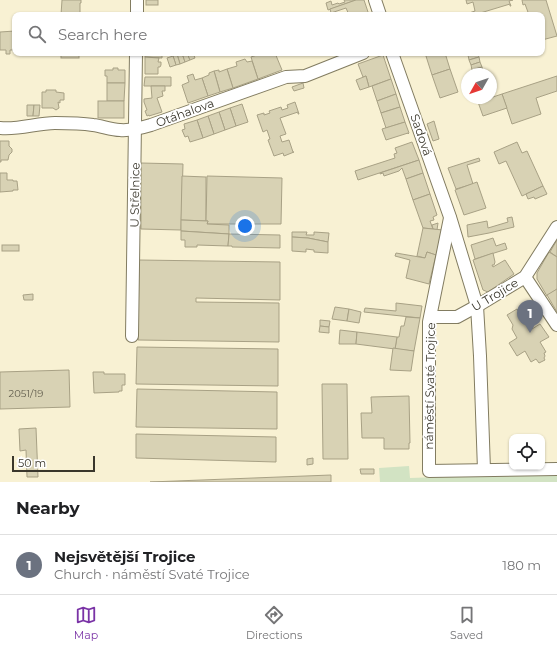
<!DOCTYPE html>
<meta charset="utf-8">
<style>
body{margin:0;font-family:Montserrat,sans-serif;background:#f6f6f6;color:#202124}
.controls{position:absolute;right:12px;bottom:12px;display:grid;overflow:hidden;border-radius:8px;box-shadow:0 1px 3px #0004}
.controls button{width:36px;height:36px;display:grid;place-items:center;padding:0;border:0;border-bottom:1px solid #e0e0e0;background:#fff;color:#202124;font:20px sans-serif}
.compass{position:absolute;left:461px;top:68px;width:36px;height:36px;border-radius:50%;background:#fff;box-shadow:0 1px 3px #0004;rotate:230deg}
.scale{position:absolute;left:12px;bottom:10px;width:83px;box-sizing:border-box;padding-left:4px;border:2px solid #3a372c;border-top:0;font-size:11px;line-height:14px;white-space:nowrap;color:#3a372c;-webkit-text-stroke:3px #fff;paint-order:stroke}
.you{position:absolute;left:245px;top:226px;width:14px;height:14px;margin:-10px;border:3px solid #fff;border-radius:50%;background:#1a73e8;box-shadow:0 0 0 6px #1a73e833}
.badge{display:grid;place-items:center;width:26px;height:26px;border-radius:50%;background:#7a33a6;color:#fff;font-size:13px;font-weight:700}
.pin{position:absolute;translate:-50% -33px;filter:drop-shadow(0 1px 2px #0008)}
.pin::after{content:'';position:absolute;top:21px;width:14px;height:12px;background:inherit;clip-path:polygon(0 0,100% 0,50% 100%)}
.list{margin:0;padding:0;list-style:none}
h2{display:flex;justify-content:space-between;align-items:center;height:52px;margin:0;padding:0 16px;font-size:17px}
h2 small{font-size:13px;font-weight:400;color:#757577}
.list li{display:grid;grid-template-columns:26px 1fr auto;gap:12px;align-items:center;box-sizing:border-box;height:60px;padding:0 16px;border-top:1px solid #e0e0e0}
.list b{display:block;font-size:15px;white-space:nowrap}
.list p{margin:0;font-size:13px;white-space:nowrap;color:#757577}
.list em{font-size:13px;font-style:normal;color:#757577}
.icon{flex:none;width:22px;height:22px;fill:none;stroke:currentColor;stroke-width:2;stroke-linecap:round;stroke-linejoin:round}
.map{position:relative;flex:none;width:557px;height:482px;overflow:hidden}
.search{position:absolute;background:#fff;box-shadow:0 1px 3px #0004;left:12px;right:12px;top:12px;height:44px;display:flex;align-items:center;gap:10px;box-sizing:border-box;padding:0 14px;border-radius:8px;color:#757577;font-size:15px}
.sheet{height:112px;background:#fff}
nav{display:flex;justify-content:space-around;align-items:center;box-sizing:border-box;height:56px;border-top:1px solid #e0e0e0;background:#fff;font-size:11px;color:#757577}
nav a{display:grid;justify-items:center;gap:2px}
nav .on{color:#7a33a6}
.map>svg:first-child{display:block}
.green{fill:#d2e3c3}
.building{fill:#d8d2b4;stroke:#a8a185}
.lines{fill:none;stroke-linecap:round;stroke-linejoin:round}
.minor-casing{stroke:#827c61;stroke-width:14}
.minor{stroke:#fff;stroke-width:12}
.labels{text-anchor:middle;stroke-width:3.5;stroke-linejoin:round;paint-order:stroke}
.number-label{font-size:10px;fill:#625e4e}
.street-label{font-size:12px;fill:#3a372c;stroke:#fff}
</style>
<div class="map">
<svg width="557" height="482" viewBox="0 0 557 482">
<rect width="100%" height="100%" fill="#f8f1d3"/>
<path class="green" d="M 409,466 L 410,478 L 557,473 L 557,482 L 380,482 L 379,468 Z"/>
<g class="building">
<path d="M 62,0 L 81,0 L 81,3 L 80,3 L 80,15 L 61,15 Z"/>
<rect x="146" y="0" width="12" height="5"/>
<path d="M 344,0 L 356,0 L 328,10 L 326,3 L 331,1 L 332,5 L 338,3 L 339,4 L 345,2 Z"/>
<path d="M 356,0 L 364,0 L 369,15 L 349,15 L 346,8 L 331,13 L 330,9 Z"/>
<path d="M 466,0 L 513,0 L 509,1 L 511,6 L 510,6 L 510,4 L 477,14 L 477,15 L 470,15 L 469,13 L 475,11 L 473,2 L 467,4 Z"/>
<path d="M 522,0 L 546,0 L 557,36 L 542,40 L 542,15 L 529,15 L 525,4 L 523,5 Z"/>
<path d="M 15,31 L 15,50 L 10,50 L 10,54 L 6,54 L 6,50 L 0,50 L 0,32 Z"/>
<rect x="61" y="53" width="18" height="5"/>
<path d="M 145,53 L 162,53 L 162,58 L 145,57 Z"/>
<path d="M 182,53 L 185,62 L 180,64 L 177,54 Z"/>
<path d="M 182,53 L 187,53 L 190,60 L 185,62 Z"/>
<path d="M 187,53 L 193,53 L 195,58 L 190,60 Z"/>
<path d="M 263,53 L 275,53 L 282,70 L 258,79 L 251,57 Z"/>
<path d="M 425,53 L 445,53 L 450,69 L 432,75 Z"/>
<path d="M 473,53 L 477,53 L 479,57 L 469,60 L 468,55 Z"/>
<path d="M 177,54 L 180,64 L 176,65 L 173,56 Z"/>
<path d="M 383,55 L 391,79 L 369,87 L 366,76 L 363,77 L 358,64 Z"/>
<path d="M 173,56 L 176,65 L 170,67 L 167,58 Z"/>
<path d="M 145,57 L 159,58 L 158,62 L 161,62 L 161,65 L 160,67 L 158,67 L 158,74 L 145,74 Z"/>
<path d="M 479,57 L 480,62 L 471,65 L 469,60 Z"/>
<path d="M 245,59 L 247,62 L 252,61 L 258,79 L 233,88 L 227,69 L 237,66 L 236,62 Z"/>
<path d="M 480,62 L 482,67 L 472,70 L 471,65 Z"/>
<path d="M 482,67 L 484,73 L 480,74 L 473,74 L 472,70 Z"/>
<path d="M 113,68 L 118,68 L 118,70 L 125,70 L 125,83 L 107,83 L 107,76 L 105,76 L 105,70 L 113,70 Z"/>
<path d="M 227,69 L 233,88 L 220,92 L 214,71 L 219,70 L 219,72 Z"/>
<path d="M 450,69 L 458,92 L 440,98 L 432,75 Z"/>
<path d="M 214,71 L 220,92 L 208,96 L 202,78 L 209,75 L 209,73 Z"/>
<path d="M 193,74 L 195,80 L 202,78 L 208,96 L 188,103 L 182,85 L 189,82 L 187,76 Z"/>
<path d="M 366,76 L 369,87 L 360,90 L 356,80 Z"/>
<path d="M 557,76 L 557,91 L 536,98 L 541,114 L 512,124 L 502,94 Z"/>
<path d="M 145,77 L 171,77 L 171,86 L 144,86 Z"/>
<path d="M 391,79 L 396,94 L 377,101 L 372,86 Z"/>
<path d="M 107,83 L 125,83 L 124,101 L 107,101 Z"/>
<path d="M 303,83 L 304,88 L 294,91 L 292,87 Z"/>
<path d="M 151,86 L 165,86 L 165,91 L 162,91 L 163,96 L 157,98 L 162,112 L 149,116 L 149,115 L 147,116 L 145,111 L 147,110 L 144,102 L 144,99 L 152,98 Z"/>
<path d="M 46,90 L 56,90 L 56,92 L 64,93 L 64,100 L 60,100 L 60,103 L 58,102 L 59,108 L 56,110 L 53,108 L 42,108 L 42,92 L 46,92 Z"/>
<path d="M 396,94 L 400,107 L 381,113 L 377,101 Z"/>
<path d="M 502,94 L 507,108 L 483,116 L 478,102 Z"/>
<rect x="98" y="101" width="26" height="17"/>
<path d="M 295,102 L 299,114 L 298,114 L 298,112 L 280,118 L 286,134 L 280,136 L 282,142 L 289,140 L 293,152 L 294,152 L 284,156 L 283,153 L 274,156 L 268,140 L 270,139 L 267,130 L 263,132 L 257,115 L 264,113 L 264,115 L 270,113 L 269,111 L 281,107 L 282,110 L 288,108 L 287,105 Z"/>
<path d="M 242,104 L 248,122 L 236,126 L 230,108 Z"/>
<path d="M 27,105 L 34,105 L 33,116 L 27,116 Z"/>
<path d="M 34,105 L 40,105 L 39,116 L 33,116 Z"/>
<path d="M 400,107 L 405,122 L 386,128 L 381,113 Z"/>
<path d="M 230,108 L 236,126 L 225,130 L 219,112 Z"/>
<path d="M 219,112 L 225,130 L 214,134 L 208,116 Z"/>
<path d="M 208,116 L 214,134 L 203,138 L 197,120 Z"/>
<path d="M 197,120 L 203,138 L 190,142 L 188,136 L 185,137 L 182,130 L 185,129 L 184,124 Z"/>
<path d="M 434,121 L 439,139 L 433,141 L 427,124 Z"/>
<path d="M 405,122 L 409,133 L 408,134 L 408,133 L 386,140 L 382,129 Z"/>
<path d="M 0,141 L 9,141 L 9,146 L 12,149 L 12,152 L 9,155 L 8,160 L 1,160 L 1,162 L 0,162 Z"/>
<path d="M 412,142 L 419,160 L 358,180 L 355,171 L 395,158 L 394,154 L 397,153 L 395,148 Z"/>
<path d="M 517,142 L 522,153 L 527,151 L 543,186 L 522,196 L 506,161 L 499,164 L 494,152 Z"/>
<path d="M 479,158 L 480,161 L 467,165 L 473,184 L 456,189 L 448,168 Z"/>
<path d="M 419,160 L 423,173 L 406,179 L 402,168 L 399,171 L 384,176 L 383,173 L 380,174 L 380,173 Z"/>
<path d="M 141,163 L 183,164 L 181,230 L 141,229 Z"/>
<path d="M 0,173 L 7,173 L 7,180 L 13,180 L 13,181 L 17,181 L 18,190 L 13,190 L 13,191 L 0,192 Z"/>
<path d="M 423,173 L 430,194 L 413,200 L 406,179 Z"/>
<path d="M 182,176 L 206,177 L 206,221 L 181,220 Z"/>
<path d="M 207,176 L 282,178 L 281,224 L 207,224 L 208,221 L 206,221 Z"/>
<path d="M 477,182 L 486,208 L 464,215 L 455,190 Z"/>
<path d="M 543,186 L 547,194 L 535,199 L 534,197 L 528,199 L 526,194 Z"/>
<path d="M 430,194 L 437,215 L 433,217 L 434,220 L 430,221 L 433,229 L 423,228 L 413,200 Z"/>
<path d="M 512,217 L 514,227 L 489,233 L 468,237 L 467,225 L 487,221 L 488,228 L 508,222 L 507,218 Z"/>
<path d="M 181,220 L 208,221 L 207,224 L 229,225 L 229,234 L 181,231 Z"/>
<path d="M 438,223 L 437,230 L 433,229 L 432,225 Z"/>
<path d="M 423,228 L 443,230 L 436,255 L 427,252 L 425,258 L 417,256 Z"/>
<path d="M 181,231 L 229,234 L 228,246 L 197,245 L 197,247 L 185,247 L 185,240 L 181,240 Z"/>
<path d="M 292,232 L 307,232 L 306,235 L 314,235 L 314,232 L 329,233 L 328,242 L 308,238 L 292,237 Z"/>
<path d="M 229,234 L 280,235 L 280,248 L 232,247 L 232,246 L 228,246 Z"/>
<path d="M 292,237 L 308,238 L 328,242 L 328,253 L 314,252 L 314,250 L 306,249 L 306,252 L 292,251 Z"/>
<path d="M 493,238 L 496,246 L 505,243 L 507,249 L 475,259 L 471,245 Z"/>
<path d="M 557,240 L 557,257 L 550,252 Z"/>
<rect x="2" y="245" width="17" height="6"/>
<path d="M 427,252 L 436,255 L 429,284 L 406,278 L 410,260 L 395,256 L 396,253 L 425,258 Z"/>
<path d="M 549,252 L 557,257 L 557,289 L 547,296 L 537,279 L 537,273 Z"/>
<path d="M 493,253 L 495,262 L 494,265 L 492,265 L 493,267 L 505,260 L 514,274 L 488,292 L 483,290 L 473,260 Z"/>
<path d="M 139,260 L 280,262 L 280,300 L 196,298 L 196,302 L 279,303 L 279,342 L 138,340 Z"/>
<path d="M 557,289 L 557,312 L 547,295 Z"/>
<path d="M 33,294 L 33,300 L 24,300 L 23,295 Z"/>
<path d="M 396,303 L 422,306 L 420,318 L 364,312 L 365,308 L 396,311 Z"/>
<path d="M 335,307 L 349,309 L 347,321 L 332,319 Z"/>
<path d="M 349,309 L 361,312 L 359,323 L 347,321 Z"/>
<path d="M 517,309 L 523,319 L 527,320 L 532,329 L 540,324 L 549,337 L 540,342 L 546,352 L 544,353 L 545,356 L 544,358 L 545,360 L 539,363 L 536,359 L 531,362 L 525,351 L 517,356 L 509,343 L 517,338 L 512,329 L 513,325 L 507,315 Z"/>
<path d="M 406,317 L 420,318 L 414,351 L 395,349 L 397,337 L 399,337 L 401,326 L 404,326 Z"/>
<path d="M 320,320 L 330,321 L 329,327 L 320,326 Z"/>
<path d="M 320,326 L 329,327 L 329,333 L 319,332 Z"/>
<path d="M 340,330 L 357,332 L 356,344 L 339,344 Z"/>
<path d="M 357,332 L 397,337 L 395,349 L 356,344 Z"/>
<path d="M 137,347 L 278,349 L 278,386 L 136,384 Z"/>
<path d="M 393,348 L 414,351 L 411,371 L 390,370 Z"/>
<path d="M 69,370 L 70,407 L 0,409 L 0,372 Z"/>
<path d="M 93,372 L 104,372 L 104,374 L 125,374 L 125,385 L 122,385 L 122,391 L 119,391 L 119,392 L 94,393 Z"/>
<path d="M 322,384 L 347,384 L 348,459 L 323,459 Z"/>
<path d="M 137,389 L 277,392 L 277,429 L 136,427 Z"/>
<path d="M 409,396 L 410,443 L 409,443 L 409,449 L 384,449 L 384,438 L 362,438 L 361,413 L 372,413 L 371,397 Z"/>
<path d="M 36,428 L 38,477 L 27,477 L 26,450 L 20,451 L 19,429 Z"/>
<path d="M 136,434 L 276,437 L 276,462 L 136,458 Z"/>
<path d="M 313,458 L 313,464 L 307,465 L 307,459 Z"/>
<path d="M 360,469 L 374,469 L 374,474 L 361,474 Z"/>
<path d="M 331,475 L 331,482 L 150,482 Z"/>
</g>
<g class="lines">
<defs>
<g id="minor">
<path d="M 375,0 L 380,15"/>
<path d="M 137,15 L 137,0"/>
<path d="M 392,53 L 450,217 L 477,306 L 480,356 L 484,470"/>
<path d="M 0,128 C 19,130 37,123 55,123 C 68,123 80,123 93,125 C 102,126 111,130 120,130 C 130,131 141,128 151,125 L 286,77 L 305,76 L 363,53"/>
<path d="M 450,218 L 429,322 L 429,471 L 557,469"/>
<path d="M 525,277 L 557,325"/>
<path d="M 431,317 L 457,317 L 477,306 L 525,277 L 557,227"/>
<path d="M 132,336 L 136,53"/>
</g>
</defs>
<use href="#minor" class="minor-casing"/>
<use href="#minor" class="minor"/>
</g>
<g class="labels">
<g class="number-label">
<text x="26" y="397">2051/19</text>
</g>
<g class="street-label">
<text transform="translate(185 113) rotate(-20)" y="4">Otáhalova</text>
<text transform="translate(421 135) rotate(71)" y="4">Sadová</text>
<text transform="translate(135 195) rotate(-89)" y="4">U Střelnice</text>
<text transform="translate(495 295) rotate(-31)" y="4">U Trojice</text>
<text transform="translate(430 386) rotate(-89)" y="4">náměstí Svaté Trojice</text>
</g>
</g>
</svg>
<div class="controls">
<button><svg class="icon" aria-label="locate" viewBox="0 0 24 24"><circle cx="12" cy="12" r="6"/><path d="M12 2v4M12 18v4M2 12h4M18 12h4"/></svg></button>
</div>
<svg class="compass" viewBox="-18 -18 36 36"><path d="M0-13l5 13h-10z" fill="#e53935"/><path d="M0 13l5-13h-10z" fill="#757577"/></svg>
<div class="scale">50 m</div>
<div class="you"></div>
<div class="pin badge" style="left:530px;top:333px;background:#6b7280">1</div>
<div class="search"><svg class="icon" aria-label="search" viewBox="0 0 24 24"><circle cx="10" cy="10" r="6"/><path d="M15 15l6 6"/></svg>Search here</div>
</div>
<section class="sheet">
<h2>Nearby<small></small></h2>
<ul class="list">
<li><span class="badge" style="background:#6b7280">1</span><div><b>Nejsvětější Trojice</b><p>Church · náměstí Svaté Trojice</p></div><em>180 m</em></li>
</ul>
</section>
<nav>
<a class="on"><svg class="icon" aria-label="map" viewBox="0 0 24 24"><path d="M3 6l6-2 6 2 6-2v14l-6 2-6-2-6 2zM9 4v14M15 6v14"/></svg>Map</a>
<a><svg class="icon" aria-label="directions" viewBox="0 0 24 24"><path d="M12 3l9 9-9 9-9-9zM9 14v-3h6M13 9l2 2-2 2"/></svg>Directions</a>
<a><svg class="icon" aria-label="saved" viewBox="0 0 24 24"><path d="M7 4h10v16l-5-4-5 4z"/></svg>Saved</a>
</nav>
